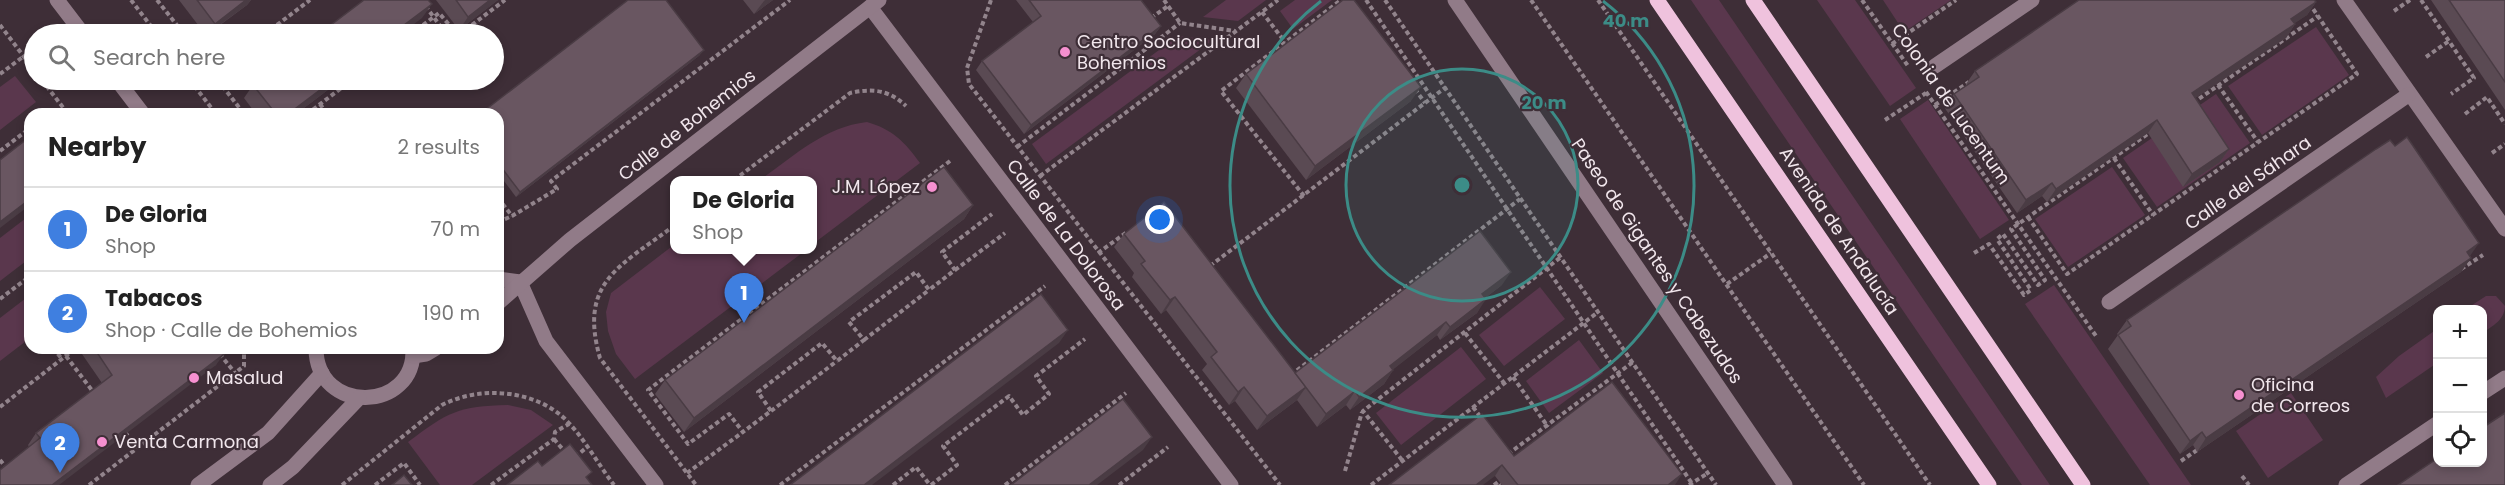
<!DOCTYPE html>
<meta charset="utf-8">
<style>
body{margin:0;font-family:Poppins,sans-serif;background:#f6f6f6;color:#222}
.controls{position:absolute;right:18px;bottom:18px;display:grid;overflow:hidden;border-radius:12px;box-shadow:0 3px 9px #0003}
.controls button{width:54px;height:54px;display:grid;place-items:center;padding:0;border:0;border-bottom:2px solid #e0e0e0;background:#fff;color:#222;font:30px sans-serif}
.you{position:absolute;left:1160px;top:220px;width:21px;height:21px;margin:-15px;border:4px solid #fff;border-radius:50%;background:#1a73e8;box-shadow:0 0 0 9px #1a73e833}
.badge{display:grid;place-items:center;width:39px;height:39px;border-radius:50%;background:#ea580c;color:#fff;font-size:20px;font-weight:700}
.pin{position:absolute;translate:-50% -50px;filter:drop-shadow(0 2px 3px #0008)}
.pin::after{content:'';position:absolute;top:32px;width:21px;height:18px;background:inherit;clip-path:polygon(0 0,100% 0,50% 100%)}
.popup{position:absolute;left:670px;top:176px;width:147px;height:78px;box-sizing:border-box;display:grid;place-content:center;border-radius:12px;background:#fff;filter:drop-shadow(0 2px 4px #0005);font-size:20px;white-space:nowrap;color:#767676}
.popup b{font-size:22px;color:#222}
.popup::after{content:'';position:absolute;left:50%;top:100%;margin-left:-12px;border:12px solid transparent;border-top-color:#fff}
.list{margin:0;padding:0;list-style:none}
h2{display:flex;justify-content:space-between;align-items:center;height:78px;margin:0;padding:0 24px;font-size:26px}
h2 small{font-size:20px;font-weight:400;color:#767676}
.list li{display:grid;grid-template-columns:39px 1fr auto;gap:18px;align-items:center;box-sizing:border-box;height:84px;padding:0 24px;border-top:2px solid #e0e0e0}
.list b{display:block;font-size:22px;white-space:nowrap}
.list p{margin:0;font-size:20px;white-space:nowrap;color:#767676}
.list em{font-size:20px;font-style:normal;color:#767676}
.icon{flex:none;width:33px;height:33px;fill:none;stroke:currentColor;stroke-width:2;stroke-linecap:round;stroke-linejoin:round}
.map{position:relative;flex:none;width:2505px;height:485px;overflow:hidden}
.search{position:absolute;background:#fff;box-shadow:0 3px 9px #0003;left:24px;top:24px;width:480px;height:66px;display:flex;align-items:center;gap:15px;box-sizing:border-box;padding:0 21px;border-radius:33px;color:#767676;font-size:22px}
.panel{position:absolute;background:#fff;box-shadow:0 3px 9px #0003;left:24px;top:108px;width:480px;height:246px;border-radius:18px}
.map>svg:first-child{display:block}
.green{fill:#5a374d}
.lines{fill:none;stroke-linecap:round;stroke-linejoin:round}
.path{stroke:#92848c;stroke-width:4;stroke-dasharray:4.5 3;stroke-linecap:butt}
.minor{stroke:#917b88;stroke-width:15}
.major{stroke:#efc2dd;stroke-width:15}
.wall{fill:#5a4a53}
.shaded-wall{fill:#4a3c44}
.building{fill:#695661;stroke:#4a3c44;stroke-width:1.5}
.ring{fill:none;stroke:#3c8c87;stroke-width:3}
.poi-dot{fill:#f690d0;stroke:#3e2e37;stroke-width:2}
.labels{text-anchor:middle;stroke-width:4.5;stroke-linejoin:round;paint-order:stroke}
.poi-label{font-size:18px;fill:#f1e6ec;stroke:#3e2e37;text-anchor:start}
.street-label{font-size:18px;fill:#f1e6ec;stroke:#3e2e37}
.centre{fill:#3c8c87;stroke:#3e2e37;stroke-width:3}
.ring-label{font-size:18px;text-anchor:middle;font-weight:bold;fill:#3c8c87;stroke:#3e2e37;stroke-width:4.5;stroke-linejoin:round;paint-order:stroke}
</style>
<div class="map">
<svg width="2505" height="485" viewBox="0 0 2505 485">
<rect width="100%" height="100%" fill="#3e2e37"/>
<g class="green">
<path d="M 1226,0 L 1266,0 L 1238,21 L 1203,17 Z"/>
<path d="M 1295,0 L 1332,0 L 1293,29 L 1280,11 Z"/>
<path d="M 1691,0 L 1719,0 L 2050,485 L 2022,485 Z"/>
<path d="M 1817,0 L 1855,0 L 1916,88 L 1890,106 Z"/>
<path d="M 1883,0 L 1951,0 L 1904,32 Z"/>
<path d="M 2316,27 L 2349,75 L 2262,135 L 2228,86 Z"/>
<path d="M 1178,36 L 1213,40 L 1046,164 L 1032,144 Z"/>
<path d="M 15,76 L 36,102 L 0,130 L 0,87 Z"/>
<path d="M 2216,94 L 2250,143 L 2157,207 L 2123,158 Z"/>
<path d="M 1928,100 L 2009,220 L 1980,239 L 1900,119 Z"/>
<path d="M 867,122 C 892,129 905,142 920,163 L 813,244 L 813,180 L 760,180 C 794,156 824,127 867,122 Z"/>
<path d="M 2112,167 L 2145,215 L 2068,267 L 2035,219 Z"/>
<path d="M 30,215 L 30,258 L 0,281 L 0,238 Z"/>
<path d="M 675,244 L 675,250 L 806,250 L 635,379 L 616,354 L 608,331 L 606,312 L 611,293 Z"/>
<path d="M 2054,285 L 2191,485 L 2150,485 L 2025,304 Z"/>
<path d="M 1540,287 L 1565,319 L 1504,366 L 1479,335 Z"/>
<path d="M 30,295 L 30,338 L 0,361 L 0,318 Z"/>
<path d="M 2486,296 L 2496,296 L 2505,306 C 2504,321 2493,325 2483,333 L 2482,310 L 2466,309 Z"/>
<path d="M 2437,329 L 2437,363 L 2386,398 L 2376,377 L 2399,356 Z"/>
<path d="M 1579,340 L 1603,373 L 1549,413 L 1526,381 Z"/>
<path d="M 1461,347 L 1486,379 L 1401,445 L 1376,413 Z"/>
<path d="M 2291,393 L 2323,440 L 2268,478 L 2236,431 Z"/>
<path d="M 508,405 L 531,410 L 553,425 L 472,485 L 440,485 L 408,442 C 448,412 458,406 508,405 Z"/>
</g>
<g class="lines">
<g class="path">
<path d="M 131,0 L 157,34"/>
<path d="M 157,0 L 184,34"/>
<path d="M 421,0 L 441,27"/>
<path d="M 991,0 L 967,68 L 969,84 L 1280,485"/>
<path d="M 1164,0 L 1180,23 L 1235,31"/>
<path d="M 1366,0 L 1693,485"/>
<path d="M 1385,0 L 1716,485"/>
<path d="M 1531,0 L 1864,485"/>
<path d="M 1598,0 L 1930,485"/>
<path d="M 1862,0 L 1908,66"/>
<path d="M 2421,0 L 2474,78 L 2451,94"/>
<path d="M 2394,11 L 2410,0"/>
<path d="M 1262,12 L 1285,42"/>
<path d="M 1151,18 L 1168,6"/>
<path d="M 0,25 L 34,70"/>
<path d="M 265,34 L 310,0"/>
<path d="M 411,34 L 439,13 L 457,34"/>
<path d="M 460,34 L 505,0"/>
<path d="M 1892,44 L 1956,0"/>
<path d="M 2426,57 L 2449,41"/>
<path d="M 0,74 L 24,56"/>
<path d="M 42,80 L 68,114"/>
<path d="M 190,80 L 216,114"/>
<path d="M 218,80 L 244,114"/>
<path d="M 2218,85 L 2258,142"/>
<path d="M 196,88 L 207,80"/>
<path d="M 1415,89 L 1425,103"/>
<path d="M 1926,92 L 2096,336"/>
<path d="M 2193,103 L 2318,16"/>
<path d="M 320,104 L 327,114"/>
<path d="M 1935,105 L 1969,82"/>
<path d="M 307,114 L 352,80"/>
<path d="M 2465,114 L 2487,97 L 2505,124"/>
<path d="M 1885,120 L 1926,93"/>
<path d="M 1017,147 L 1180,23"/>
<path d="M 0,151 L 30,128"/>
<path d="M 2492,153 L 2505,144"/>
<path d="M 2114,158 L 2153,215"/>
<path d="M 950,161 L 648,390 L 688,444 L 729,414 L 743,432 L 771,411 L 758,392 L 822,343 L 837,361 L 864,340 L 849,322 L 916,272 L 929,290 L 955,270 L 942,252 L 992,214"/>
<path d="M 1040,176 L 1278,0"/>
<path d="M 734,180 L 850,93 C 873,88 889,90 906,106"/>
<path d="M 1304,196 L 1221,91 L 1341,0"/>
<path d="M 498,198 L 512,216"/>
<path d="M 2028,217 L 2067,274 L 2357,74 L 2307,0"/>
<path d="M 498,222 L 512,216 L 557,189 L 551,181 L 790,0"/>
<path d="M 675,225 C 621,266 578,281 600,358 L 696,485"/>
<path d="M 1098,253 L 1127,232"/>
<path d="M 1974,253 L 1989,244 L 2024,295 L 2031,290 L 1997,239 L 2003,234 L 2038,285 L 2045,280 L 2011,229 L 2152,131"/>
<path d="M 1210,266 L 1446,87"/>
<path d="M 2461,269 L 2483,255"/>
<path d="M 955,270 L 1005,233"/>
<path d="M 1727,284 L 1771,253"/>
<path d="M 0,299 L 30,276"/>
<path d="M 1465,333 L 1504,383"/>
<path d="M 864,340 L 929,290"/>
<path d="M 53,348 L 62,359"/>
<path d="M 215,348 L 235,373"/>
<path d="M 66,356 L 94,393"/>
<path d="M 1291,375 L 1520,199"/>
<path d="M 1513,377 L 1548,427"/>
<path d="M 0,407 L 76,348"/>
<path d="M 1473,407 L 1482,419"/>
<path d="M 771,411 L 837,361"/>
<path d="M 125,432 L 137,448"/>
<path d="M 554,439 L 565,452"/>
<path d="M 1508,454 L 1633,362"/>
<path d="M 575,457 L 586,448"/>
<path d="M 0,460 L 8,470"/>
<path d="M 1402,460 L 1363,411 L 1561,257"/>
<path d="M 2181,461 L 2200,448"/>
<path d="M 1345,471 L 1362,412"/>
<path d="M 687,473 L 743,432"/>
<path d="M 2242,476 L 2249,485"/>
<path d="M 89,485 L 244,366 L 244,348"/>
<path d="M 342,485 L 442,405 C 479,386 532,389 564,418 C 583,436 598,464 614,485"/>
<path d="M 375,485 L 404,463 L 420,485"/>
<path d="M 491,485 L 554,439 L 555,432 L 569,424"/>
<path d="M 780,485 L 1045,286"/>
<path d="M 893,485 L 916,467 L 930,485"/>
<path d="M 931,485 L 957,465 L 943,446 L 1009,396 L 1023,415 L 1049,394 L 1036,376 L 1085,339"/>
<path d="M 1005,485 L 1126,393"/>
<path d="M 1119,485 L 1168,447"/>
<path d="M 1371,485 L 1598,312"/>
<path d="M 1494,485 L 1498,482 L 1500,485"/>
<path d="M 1689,485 L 1708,473"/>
</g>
<g class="minor">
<path d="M 57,0 L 83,34"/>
<path d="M 1455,0 L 1785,485"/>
<path d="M 2344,0 L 2505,229"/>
<path d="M 870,7 L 1231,485"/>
<path d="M 1935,66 L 2032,0"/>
<path d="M 117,80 L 143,114"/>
<path d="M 498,279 L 520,282"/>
<path d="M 520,282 L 546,341 L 656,485"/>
<path d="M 2109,302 L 2408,95"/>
<path d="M 498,303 L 570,240 L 879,0"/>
<path d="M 316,348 C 316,415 416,413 413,348"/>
<path d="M 413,356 L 426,354 L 436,348"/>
<path d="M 2482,393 L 2505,378"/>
<path d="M 198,485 L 268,433 L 322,373"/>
<path d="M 270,485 L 293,467 L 359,398"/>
<path d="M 2346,485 L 2438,423"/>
</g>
<g class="major">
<path d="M 1657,0 L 1989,485"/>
<path d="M 1753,0 L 2083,485"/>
</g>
</g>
<g class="wall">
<path d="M 179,0 L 251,0 L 247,5 L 208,34 L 205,34 Z"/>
<path d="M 436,0 L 498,0 L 459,30 Z"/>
<path d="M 743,0 L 773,0 L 754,14 Z"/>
<path d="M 1016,0 L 1141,0 L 1161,26 L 1155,34 L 1024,134 L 976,70 L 982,61 L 1033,22 Z"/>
<path d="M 2431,0 L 2505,0 L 2505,110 Z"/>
<path d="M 2316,2 L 2307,15 L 2294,23 L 2295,24 L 2286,38 L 2195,98 L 2229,149 L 2220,162 L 2183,187 L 2148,133 L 2047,202 L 2042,196 L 2017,213 L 1944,107 L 1954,94 L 1967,85 L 1966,84 L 1975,71 Z"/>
<path d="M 700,55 L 516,197 L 498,173 L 498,114 Z"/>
<path d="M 1246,74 L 1411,101 L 1306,180 L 1236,88 Z"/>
<path d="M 341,80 L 296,114 L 256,114 L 244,98 L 253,85 Z"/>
<path d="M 973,205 L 964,219 L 684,432 L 655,394 L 665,380 Z"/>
<path d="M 1124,234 L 1295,373 L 1502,285 L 1485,298 L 1477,313 L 1440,340 L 1437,335 L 1393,369 L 1393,370 L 1384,384 L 1350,410 L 1346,405 L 1317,427 L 1297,400 L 1257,430 L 1235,401 L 1229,405 L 1202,370 L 1207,364 L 1166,310 L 1161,314 L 1132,277 L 1134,273 L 1114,247 Z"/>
<path d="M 2470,256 L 2471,258 L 2461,272 L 2197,452 L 2193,445 L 2180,454 L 2108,349 L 2118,335 L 2117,334 L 2127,320 Z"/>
<path d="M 87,348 L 220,348 L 216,365 L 29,447 L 28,445 L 36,433 L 102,383 L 82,354 Z"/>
<path d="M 1482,414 L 1514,456 L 1675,485 L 1502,485 L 1495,476 Z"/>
</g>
<g class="shaded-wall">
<path d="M 246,0 L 251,0 L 247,5 L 207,34 L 215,24 Z"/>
<path d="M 490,0 L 498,0 L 459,30 L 468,17 Z"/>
<path d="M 765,0 L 773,0 L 754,14 L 764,1 Z"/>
<path d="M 2316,2 L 2307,15 L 2282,32 L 2291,19 Z"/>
<path d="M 432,4 L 422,18 L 401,34 L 392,34 Z"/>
<path d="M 2295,24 L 2286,38 L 2183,106 L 2192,93 Z"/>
<path d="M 1161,26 L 1155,34 L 1024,134 L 1031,125 Z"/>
<path d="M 704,50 L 700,55 L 516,197 L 520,192 Z"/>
<path d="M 333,80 L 341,80 L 296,114 L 288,114 Z"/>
<path d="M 1421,87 L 1411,101 L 1306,180 L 1315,166 Z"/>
<path d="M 2157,120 L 2148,133 L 2047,202 L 2056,189 Z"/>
<path d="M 2229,149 L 2220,162 L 2183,187 L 2192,174 Z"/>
<path d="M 2052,183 L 2042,196 L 2017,213 L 2026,200 Z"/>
<path d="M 30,199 L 30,205 L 0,228 L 0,222 Z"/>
<path d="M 973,205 L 964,219 L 684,432 L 694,418 Z"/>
<path d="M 2479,243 L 2470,256 L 2457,265 L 2467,252 Z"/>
<path d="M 2471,258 L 2461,272 L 2197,452 L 2206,438 Z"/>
<path d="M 1511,272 L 1502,285 L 1473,307 L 1482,294 Z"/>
<path d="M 1175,297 L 1166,310 L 1161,314 L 1170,300 Z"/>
<path d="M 1486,299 L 1477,313 L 1440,340 L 1450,327 Z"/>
<path d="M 1446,322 L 1437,335 L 1381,379 L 1390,366 Z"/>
<path d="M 1068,330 L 1059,343 L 872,485 L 864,485 Z"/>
<path d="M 224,354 L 216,365 L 59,485 L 52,485 Z"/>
<path d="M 1393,370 L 1384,384 L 1350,410 L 1359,397 Z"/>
<path d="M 1244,387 L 1235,401 L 1229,405 L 1238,392 Z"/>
<path d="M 1306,387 L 1297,400 L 1257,430 L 1267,416 Z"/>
<path d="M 1355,391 L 1346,405 L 1317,427 L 1326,414 Z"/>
<path d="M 2202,432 L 2193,445 L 2180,454 L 2190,441 Z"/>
<path d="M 1152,437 L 1143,450 L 1097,485 L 1089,485 Z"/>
<path d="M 1502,465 L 1495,476 L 1483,485 L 1476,485 Z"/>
<path d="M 1682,474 L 1675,485 L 1668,485 Z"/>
</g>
<g class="building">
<path d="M 197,0 L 246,0 L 215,24 Z"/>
<path d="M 364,0 L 428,0 L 432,4 L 392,34 L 319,34 Z"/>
<path d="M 456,0 L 490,0 L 468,17 Z"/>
<path d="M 628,0 L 666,0 L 704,50 L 520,192 L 498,163 L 498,114 L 480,114 Z"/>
<path d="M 1029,0 L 1141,0 L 1161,26 L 1031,125 L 982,61 L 1041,16 Z"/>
<path d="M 1343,0 L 1354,0 L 1421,87 L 1315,166 L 1246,74 Z"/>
<path d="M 2079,0 L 2314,0 L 2316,2 L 2291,19 L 2295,24 L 2192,93 L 2229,149 L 2192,174 L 2157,120 L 2056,189 L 2052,183 L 2026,200 L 1954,94 L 1979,77 L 1975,71 Z"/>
<path d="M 2449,0 L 2505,0 L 2505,82 Z"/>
<path d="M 260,80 L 333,80 L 288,114 L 276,114 L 253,85 Z"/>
<path d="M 2407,137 L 2479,243 L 2467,252 L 2471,258 L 2206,438 L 2202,432 L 2190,441 L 2118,335 L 2131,326 L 2127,320 L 2376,149 L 2390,140 L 2395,146 Z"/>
<path d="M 27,139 L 30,142 L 30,199 L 0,222 L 0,160 Z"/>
<path d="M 944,167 L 973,205 L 694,418 L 665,380 Z"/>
<path d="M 1164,202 L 1306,387 L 1267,416 L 1244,387 L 1238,392 L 1211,357 L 1217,352 L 1175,297 L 1170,300 L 1141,264 L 1145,261 L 1124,234 Z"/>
<path d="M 1480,231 L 1511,272 L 1482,294 L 1486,299 L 1450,327 L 1446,322 L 1390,366 L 1393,370 L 1359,397 L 1355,391 L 1326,414 L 1295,373 Z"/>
<path d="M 1041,294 L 1068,330 L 864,485 L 790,485 Z"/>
<path d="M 94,348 L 220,348 L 224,354 L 52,485 L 0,485 L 0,470 L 40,438 L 36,433 L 112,375 Z"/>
<path d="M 1612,382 L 1682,474 L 1668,485 L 1518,485 L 1502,465 L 1476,485 L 1389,485 L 1482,414 L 1514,456 Z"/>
<path d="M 1123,399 L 1152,437 L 1089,485 L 1011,485 Z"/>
<path d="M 2505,413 L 2505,485 L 2398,485 L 2438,458 L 2438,462 L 2482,462 L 2482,428 Z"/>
<path d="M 570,444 L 592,472 L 586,477 L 592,485 L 507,485 L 538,461 L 542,466 Z"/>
<path d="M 404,475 L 412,485 L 392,485 Z"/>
</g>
<circle cx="1462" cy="185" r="116" fill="#3c8c87" fill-opacity=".12"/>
<g class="ring">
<circle cx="1462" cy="185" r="116"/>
<path d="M1603 1A232 232 0 1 1 1321 1"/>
</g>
<g class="poi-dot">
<circle cx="1065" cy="52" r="6"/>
<circle cx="932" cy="187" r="6"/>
<circle cx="194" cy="378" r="6"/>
<circle cx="2239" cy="395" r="6"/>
<circle cx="102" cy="442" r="6"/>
</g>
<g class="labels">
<g class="poi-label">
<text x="1077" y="48">Centro Sociocultural<tspan x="1077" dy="21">Bohemios</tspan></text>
<text x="920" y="193" text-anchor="end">J.M. López</text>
<text x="206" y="384">Masalud</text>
<text x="2251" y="391">Oficina<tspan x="2251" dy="21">de Correos</tspan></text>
<text x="114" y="448">Venta Carmona</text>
</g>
<g class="street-label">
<text transform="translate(1951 104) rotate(55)" y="6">Colonia de Lucentum</text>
<text transform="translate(687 125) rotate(-38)" y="6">Calle de Bohemios</text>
<text transform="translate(2248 183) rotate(-35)" y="6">Calle del Sáhara</text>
<text transform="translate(1839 231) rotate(56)" y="6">Avenida de Andalucía</text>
<text transform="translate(1066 235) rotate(53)" y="6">Calle de La Dolorosa</text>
<text transform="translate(1657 261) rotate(56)" y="6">Paseo de Gigantes y Cabezudos</text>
</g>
</g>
<circle cx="1462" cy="185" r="9" class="centre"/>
<g class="ring-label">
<text x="1626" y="27">40 m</text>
<text x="1544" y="109">20 m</text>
</g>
</svg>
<div class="controls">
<button>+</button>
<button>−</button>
<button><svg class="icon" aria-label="locate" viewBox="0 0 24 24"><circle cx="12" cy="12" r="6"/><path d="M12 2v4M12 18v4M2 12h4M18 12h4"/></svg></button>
</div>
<div class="you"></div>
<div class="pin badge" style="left:744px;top:323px;background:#3f7fe0">1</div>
<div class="popup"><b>De Gloria</b>Shop</div>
<div class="pin badge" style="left:60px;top:473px;background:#3f7fe0">2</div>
<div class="search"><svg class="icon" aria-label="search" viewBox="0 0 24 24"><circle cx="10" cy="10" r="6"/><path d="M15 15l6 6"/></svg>Search here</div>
<section class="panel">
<h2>Nearby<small>2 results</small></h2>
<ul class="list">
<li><span class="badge" style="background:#3f7fe0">1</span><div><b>De Gloria</b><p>Shop</p></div><em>70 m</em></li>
<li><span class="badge" style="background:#3f7fe0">2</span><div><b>Tabacos</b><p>Shop · Calle de Bohemios</p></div><em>190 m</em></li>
</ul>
</section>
</div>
